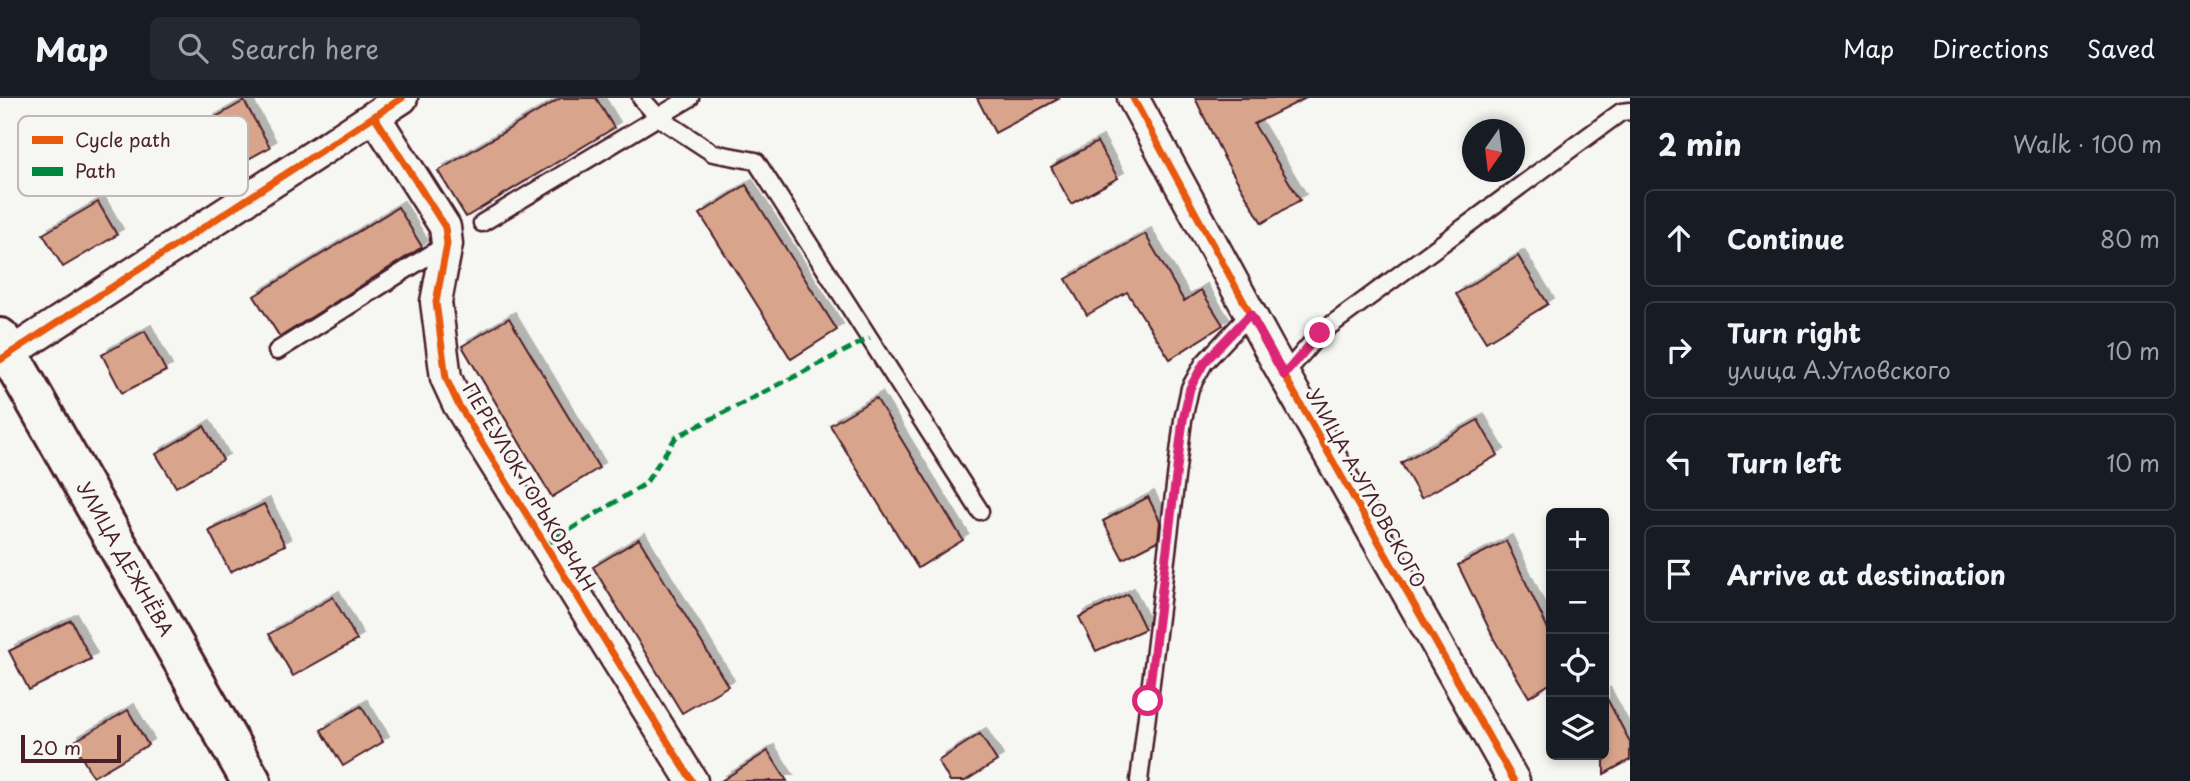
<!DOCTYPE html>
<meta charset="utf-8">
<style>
body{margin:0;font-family:"Playpen Sans",sans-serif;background:#242831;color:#f1f3f6}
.controls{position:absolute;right:21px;bottom:21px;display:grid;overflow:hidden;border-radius:10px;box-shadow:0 4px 10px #0003}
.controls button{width:63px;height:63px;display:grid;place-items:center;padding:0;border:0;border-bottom:2px solid #363941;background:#171b24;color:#f1f3f6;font:35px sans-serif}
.compass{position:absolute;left:1462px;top:21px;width:63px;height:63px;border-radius:50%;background:#171b24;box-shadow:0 4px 10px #0003;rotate:194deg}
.scale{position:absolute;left:21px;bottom:18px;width:100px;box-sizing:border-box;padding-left:7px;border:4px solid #4a1f2b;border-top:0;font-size:19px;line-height:24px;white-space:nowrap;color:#4a1f2b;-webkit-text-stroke:5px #f6f6f2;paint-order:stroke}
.stop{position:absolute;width:21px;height:21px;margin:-16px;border:5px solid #db2777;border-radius:50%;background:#fff}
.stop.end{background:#db2777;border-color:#fff;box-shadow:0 2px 7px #0008}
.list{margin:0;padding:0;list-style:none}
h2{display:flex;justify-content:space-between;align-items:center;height:91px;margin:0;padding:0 28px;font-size:30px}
h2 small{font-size:23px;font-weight:400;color:#9ea1a6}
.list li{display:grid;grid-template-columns:46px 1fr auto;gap:21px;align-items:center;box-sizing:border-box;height:98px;margin:0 14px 14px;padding:0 14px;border:2px solid #363941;border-radius:10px}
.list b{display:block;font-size:26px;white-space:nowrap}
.list p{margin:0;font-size:23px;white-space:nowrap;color:#9ea1a6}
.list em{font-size:23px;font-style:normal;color:#9ea1a6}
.icon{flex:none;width:38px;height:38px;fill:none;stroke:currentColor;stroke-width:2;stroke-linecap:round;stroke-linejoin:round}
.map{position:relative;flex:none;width:1630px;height:683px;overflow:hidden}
header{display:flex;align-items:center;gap:42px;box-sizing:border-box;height:98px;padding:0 35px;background:#171b24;border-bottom:2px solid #363941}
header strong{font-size:33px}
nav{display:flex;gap:38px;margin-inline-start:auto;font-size:24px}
.search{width:490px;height:63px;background:#242831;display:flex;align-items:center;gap:18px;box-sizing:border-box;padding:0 24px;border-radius:10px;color:#9ea1a6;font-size:26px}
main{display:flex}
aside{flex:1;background:#171b24}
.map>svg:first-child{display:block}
.building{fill:#d8a58c;stroke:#4a1f2b;stroke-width:2;filter:url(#shadow)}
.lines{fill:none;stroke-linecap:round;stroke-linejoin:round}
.service-casing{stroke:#4a1f2b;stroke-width:21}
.minor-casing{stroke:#4a1f2b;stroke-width:35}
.secondary-casing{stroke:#4a1f2b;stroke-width:44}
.service{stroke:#f6f6f2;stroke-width:16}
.minor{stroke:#f6f6f2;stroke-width:30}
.secondary{stroke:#f6f6f2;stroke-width:38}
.quiet{stroke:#00873e;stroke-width:5;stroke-dasharray:10 5;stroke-linecap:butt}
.cycleway-casing{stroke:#f6f6f2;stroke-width:11}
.cycleway{stroke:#e8590c;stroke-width:7}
.route{stroke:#db2777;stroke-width:9}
.labels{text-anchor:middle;stroke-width:6;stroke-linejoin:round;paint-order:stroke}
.street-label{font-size:19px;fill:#4a1f2b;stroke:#f6f6f2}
.key{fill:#f6f6f2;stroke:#c2b6b6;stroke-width:2}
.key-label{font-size:19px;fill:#4a1f2b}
</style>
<header>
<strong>Map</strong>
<div class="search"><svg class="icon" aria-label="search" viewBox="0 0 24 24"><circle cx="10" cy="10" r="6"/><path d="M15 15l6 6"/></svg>Search here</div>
<nav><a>Map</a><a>Directions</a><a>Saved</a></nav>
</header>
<main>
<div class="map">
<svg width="1630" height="683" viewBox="0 0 1630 683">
<defs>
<filter id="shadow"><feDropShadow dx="6" dy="-6" stdDeviation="0" flood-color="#0004"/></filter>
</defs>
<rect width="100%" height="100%" fill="#f6f6f2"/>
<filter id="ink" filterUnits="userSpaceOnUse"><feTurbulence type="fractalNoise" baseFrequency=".0143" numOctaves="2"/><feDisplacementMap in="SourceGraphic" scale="14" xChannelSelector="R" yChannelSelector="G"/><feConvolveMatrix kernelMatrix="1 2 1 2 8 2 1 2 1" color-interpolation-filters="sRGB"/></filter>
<g filter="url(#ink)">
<g class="building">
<path d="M 561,0 L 596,0 L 614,30 L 466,119 L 438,73 Z"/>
<path d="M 977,0 L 1060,0 L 995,35 Z"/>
<path d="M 1195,0 L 1306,0 L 1254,26 L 1300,102 L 1262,125 L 1224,60 Z"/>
<path d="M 244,3 L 270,49 L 234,69 L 209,23 Z"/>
<path d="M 1097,44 L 1118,80 L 1071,106 L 1051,69 Z"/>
<path d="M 746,87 L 837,232 L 791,261 L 700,116 Z"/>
<path d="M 98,104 L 117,137 L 63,169 L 43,136 Z"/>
<path d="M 398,109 L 422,149 L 280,239 L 254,198 Z"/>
<path d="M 1145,136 L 1184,203 L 1201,192 L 1223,227 L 1170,261 L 1127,194 L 1087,217 L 1066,181 Z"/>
<path d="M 1518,158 L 1548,206 L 1486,244 L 1456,196 Z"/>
<path d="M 509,220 L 599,370 L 552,399 L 462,248 Z"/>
<path d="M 145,233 L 166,273 L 122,295 L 102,257 Z"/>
<path d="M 876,300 L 963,442 L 918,470 L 830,327 Z"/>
<path d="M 1478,322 L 1498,357 L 1421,400 L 1401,365 Z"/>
<path d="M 204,328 L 223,362 L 176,389 L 156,356 Z"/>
<path d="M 1148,399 L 1160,423 L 1158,443 L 1123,461 L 1103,423 Z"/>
<path d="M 264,406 L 285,447 L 230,474 L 209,433 Z"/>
<path d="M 639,441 L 728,588 L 682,615 L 593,469 Z"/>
<path d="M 1506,443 L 1551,537 L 1551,585 L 1529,599 L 1495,543 L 1458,467 Z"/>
<path d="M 1128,496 L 1145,531 L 1096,553 L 1079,519 Z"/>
<path d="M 333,499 L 357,542 L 293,578 L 269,536 Z"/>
<path d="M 71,522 L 91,561 L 29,592 L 9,553 Z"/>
<path d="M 1604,595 L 1630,644 L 1630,662 L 1604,676 Z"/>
<path d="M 361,608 L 383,644 L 343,668 L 321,632 Z"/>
<path d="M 128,612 L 148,647 L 93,679 L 73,644 Z"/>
<path d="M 980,636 L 997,663 L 965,683 L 950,683 L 938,663 Z"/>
<path d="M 768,653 L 787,683 L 721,683 Z"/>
</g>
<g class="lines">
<defs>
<g id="service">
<path d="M 641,0 L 658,19 L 690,0"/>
<path d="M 482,125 L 658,19 L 713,55 L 756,63 L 980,413"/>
<path d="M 277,253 L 447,146"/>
<path d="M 1284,277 L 1320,235 L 1621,14 L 1630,13"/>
<path d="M 1139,683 L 1183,322 L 1190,290 L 1204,265 L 1250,216"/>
</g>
<g id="minor">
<path d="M 1133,0 L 1270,252 L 1514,683"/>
<path d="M 375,19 L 445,129 L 447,146 L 436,204 L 446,280 L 458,306 L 692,683"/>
<path d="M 0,262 L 402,0"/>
</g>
<g id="secondary">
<path id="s1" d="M 0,240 L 251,683"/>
</g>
</defs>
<use href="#service" class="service-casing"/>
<use href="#minor" class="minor-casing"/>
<use href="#secondary" class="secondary-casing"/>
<use href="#service" class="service"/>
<use href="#minor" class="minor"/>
<use href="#secondary" class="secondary"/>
<path class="quiet" d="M 545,447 L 645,386 L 676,339 L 870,240"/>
<defs>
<g id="cycleway">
<path d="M 1133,0 L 1270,252 L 1514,683"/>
<path d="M 375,19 L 445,129 L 447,146 L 436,204 L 446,280 L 458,306 L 692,683"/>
<path d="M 0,262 L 402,0"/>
</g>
</defs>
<use href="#cycleway" class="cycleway-casing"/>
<use href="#cycleway" class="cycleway"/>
</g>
</g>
<g class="lines" filter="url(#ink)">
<path class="route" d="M 1148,603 L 1183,322 L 1190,290 L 1204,265 L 1250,216 L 1284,277 L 1320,235"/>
</g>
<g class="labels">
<g class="street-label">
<text transform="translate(529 389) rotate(59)" y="7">ПЕРЕУЛОК ГОРЬКОВЧАН</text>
<text transform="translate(1366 390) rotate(61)" y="7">УЛИЦА А.УГЛОВСКОГО</text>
<text dy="7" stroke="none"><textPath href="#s1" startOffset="254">УЛИЦА ДЕЖНЁВА</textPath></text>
</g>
</g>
<rect x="18" y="18" width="230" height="80" rx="10" class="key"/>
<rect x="32" y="38" width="31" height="8" fill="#e8590c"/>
<rect x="32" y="69" width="31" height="9" fill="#00873e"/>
<g class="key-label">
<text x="75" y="49">Cycle path</text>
<text x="75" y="80">Path</text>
</g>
</svg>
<div class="controls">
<button>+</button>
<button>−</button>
<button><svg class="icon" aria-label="locate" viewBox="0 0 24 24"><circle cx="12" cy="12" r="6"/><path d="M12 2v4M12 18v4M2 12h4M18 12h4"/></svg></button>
<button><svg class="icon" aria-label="layers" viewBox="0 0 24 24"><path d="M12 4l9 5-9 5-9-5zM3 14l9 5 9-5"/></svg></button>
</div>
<svg class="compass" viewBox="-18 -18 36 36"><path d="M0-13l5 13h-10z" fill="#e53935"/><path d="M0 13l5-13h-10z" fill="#9ea1a6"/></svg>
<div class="scale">20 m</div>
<div class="stop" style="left:1148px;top:603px"></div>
<div class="stop end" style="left:1320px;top:235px"></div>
</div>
<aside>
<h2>2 min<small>Walk · 100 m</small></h2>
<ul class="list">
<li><svg class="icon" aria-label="ahead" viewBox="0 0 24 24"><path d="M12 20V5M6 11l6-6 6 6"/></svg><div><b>Continue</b></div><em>80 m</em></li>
<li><svg class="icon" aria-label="right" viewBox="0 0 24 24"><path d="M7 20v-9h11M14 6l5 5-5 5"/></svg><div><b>Turn right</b><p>улица А.Угловского</p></div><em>10 m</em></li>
<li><svg class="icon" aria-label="left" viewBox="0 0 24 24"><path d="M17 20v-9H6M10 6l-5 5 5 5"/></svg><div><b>Turn left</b></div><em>10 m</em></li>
<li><svg class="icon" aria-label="arrive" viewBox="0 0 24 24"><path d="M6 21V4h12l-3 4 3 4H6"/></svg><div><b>Arrive at destination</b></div></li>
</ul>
</aside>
</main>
